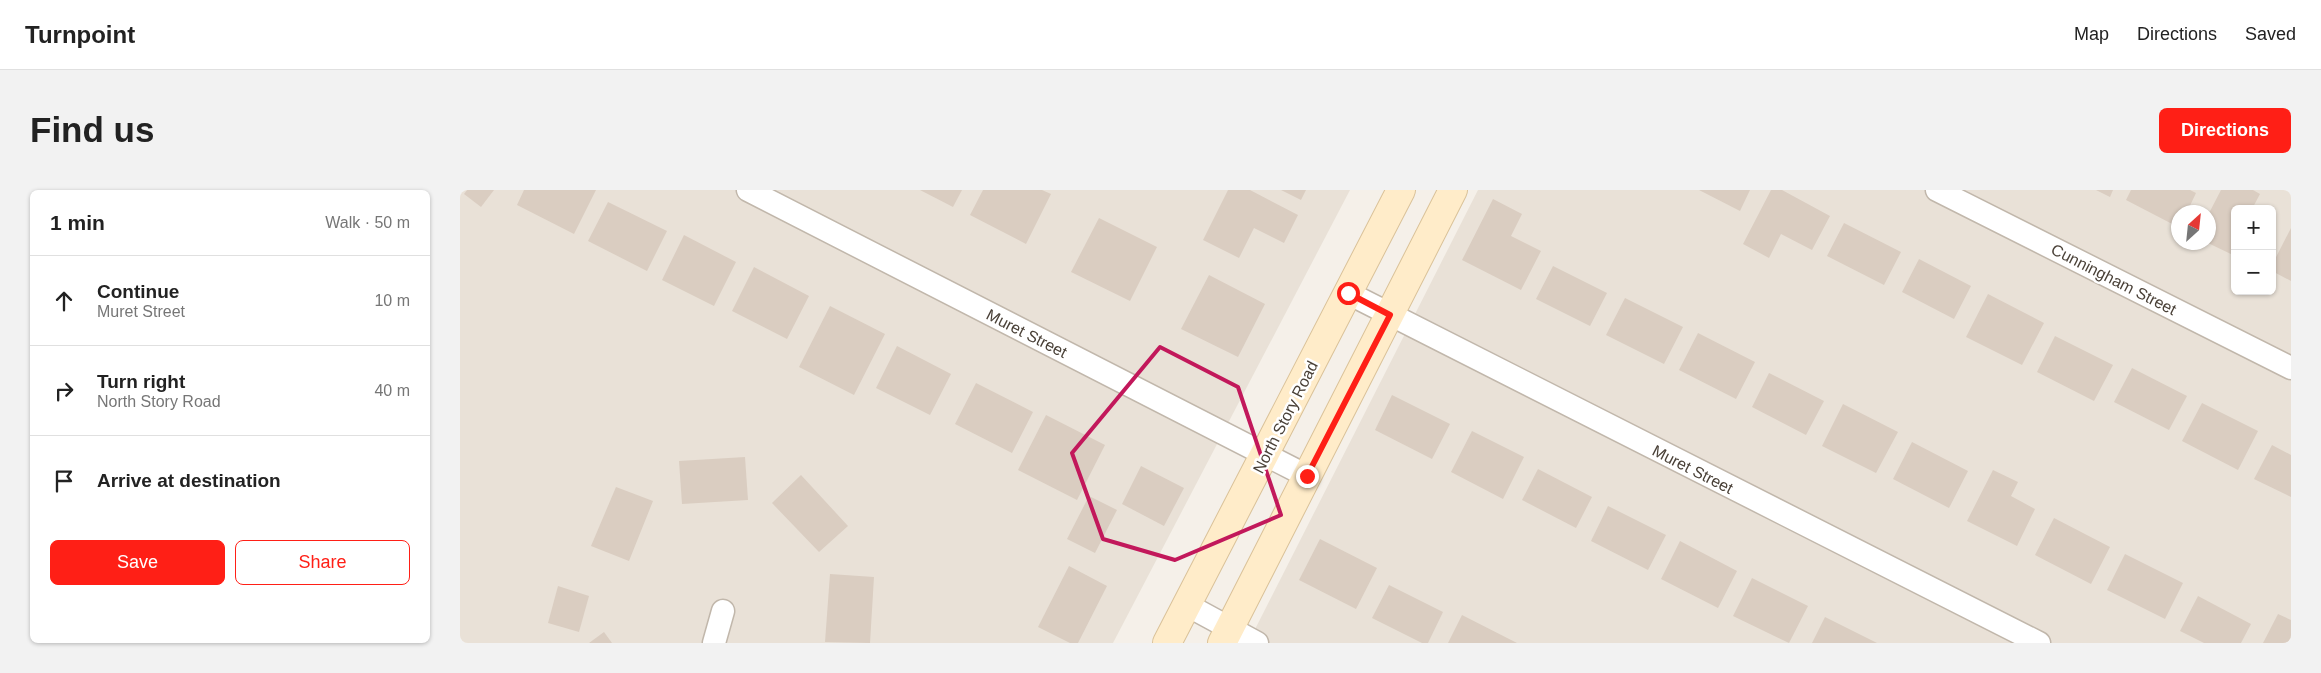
<!DOCTYPE html>
<meta charset="utf-8">
<style>
body{margin:0;font-family:Helvetica,sans-serif;background:#f2f2f2;color:#222}
.controls{position:absolute;right:15px;top:15px;display:grid;overflow:hidden;border-radius:8px;box-shadow:0 1px 4px #0004}
.controls button{width:45px;height:45px;display:grid;place-items:center;padding:0;border:0;border-bottom:1px solid #e0e0e0;background:#fff;color:#222;font:25px sans-serif}
.compass{position:absolute;left:1711px;top:15px;width:45px;height:45px;border-radius:50%;background:#fff;box-shadow:0 1px 4px #0004;rotate:27deg}
.stop{position:absolute;width:15px;height:15px;margin:-11px;border:4px solid #ff1f16;border-radius:50%;background:#fff}
.stop.end{background:#ff1f16;border-color:#fff;box-shadow:0 1px 5px #0008}
.list{margin:0;padding:0;list-style:none}
h2{display:flex;justify-content:space-between;align-items:center;height:65px;margin:0;padding:0 20px;font-size:21px}
h2 small{font-size:16px;font-weight:400;color:#767676}
.list li{display:grid;grid-template-columns:32px 1fr auto;gap:15px;align-items:center;box-sizing:border-box;height:90px;padding:0 20px;border-top:1px solid #e0e0e0}
.list b{display:block;font-size:19px;white-space:nowrap}
.list p{margin:0;font-size:16px;white-space:nowrap;color:#767676}
.list em{font-size:16px;font-style:normal;color:#767676}
.actions{display:flex;gap:10px;padding:15px 20px}
.actions a{flex:1;padding:11px 0;border:1px solid #ff1f16;border-radius:8px;text-align:center;font-size:18px;color:#ff1f16}
.actions .main{background:#ff1f16;color:#fff}
.icon{flex:none;width:28px;height:28px;fill:none;stroke:currentColor;stroke-width:2;stroke-linecap:round;stroke-linejoin:round}
.map{position:relative;flex:none;width:1831px;height:453px;overflow:hidden;border-radius:8px}
header{display:flex;align-items:center;gap:30px;box-sizing:border-box;height:70px;padding:0 25px;background:#fff;border-bottom:1px solid #e0e0e0}
header strong{font-size:24px}
nav{display:flex;gap:28px;margin-inline-start:auto;font-size:18px}
.intro{display:flex;align-items:center;justify-content:space-between;box-sizing:border-box;height:120px;padding:0 30px}
h1{margin:0;font-size:35px}
.button{padding:12px 22px;border-radius:8px;background:#ff1f16;color:#fff;font-size:18px;font-weight:700}
main{display:flex;gap:30px;padding:0 30px}
aside{flex:1;background:#fff;border-radius:8px;box-shadow:0 1px 4px #0004}
.map>svg:first-child{display:block}
.residential{fill:#e9e1d7;fill-rule:evenodd}
.building{fill:#dacdc1}
.lines{fill:none;stroke-linecap:round;stroke-linejoin:round}
.street-casing{stroke:#c1b7ab;stroke-width:25}
.secondary-casing{stroke:#dac299;stroke-width:30}
.street{stroke:#fff;stroke-width:22}
.secondary{stroke:#ffecc9;stroke-width:28}
.route{stroke:#ff1f16;stroke-width:6}
.marked{fill:none;stroke:#c2185b;stroke-width:4;stroke-linejoin:round}
.labels{text-anchor:middle;stroke-width:5;stroke-linejoin:round;paint-order:stroke}
.street-label{font-size:16px;fill:#494037;stroke:#fff}
</style>
<header>
<strong>Turnpoint</strong>
<nav><a>Map</a><a>Directions</a><a>Saved</a></nav>
</header>
<div class="intro"><h1>Find us</h1><a class="button">Directions</a></div>
<main>
<aside>
<h2>1 min<small>Walk · 50 m</small></h2>
<ul class="list">
<li><svg class="icon" aria-label="ahead" viewBox="0 0 24 24"><path d="M12 20V5M6 11l6-6 6 6"/></svg><div><b>Continue</b><p>Muret Street</p></div><em>10 m</em></li>
<li><svg class="icon" aria-label="right" viewBox="0 0 24 24"><path d="M7 20v-9h11M14 6l5 5-5 5"/></svg><div><b>Turn right</b><p>North Story Road</p></div><em>40 m</em></li>
<li><svg class="icon" aria-label="arrive" viewBox="0 0 24 24"><path d="M6 21V4h12l-3 4 3 4H6"/></svg><div><b>Arrive at destination</b></div></li>
</ul>
<div class="actions"><a class="main">Save</a><a>Share</a></div>
</aside>
<div class="map">
<svg width="1831" height="453" viewBox="0 0 1831 453">
<rect width="100%" height="100%" fill="#f5f0e9"/>
<g class="residential">
<path d="M 0,0 L 890,0 L 653,453 L 0,453 Z"/>
<path d="M 1018,0 L 1831,0 L 1831,453 L 788,453 ZM 1775,19 L 1812,19 L 1812,101 L 1775,101 ZM 1718,22 L 1748,22 L 1748,52 L 1718,52 Z"/>
</g>
<g class="building">
<path d="M 7,0 L 34,0 L 21,17 L 4,4 Z"/>
<path d="M 64,0 L 136,0 L 114,44 L 57,15 Z"/>
<path d="M 460,0 L 502,0 L 493,17 Z"/>
<path d="M 523,0 L 582,0 L 591,4 L 566,54 L 510,25 Z"/>
<path d="M 768,0 L 790,0 L 838,25 L 824,53 L 794,38 L 779,68 L 743,50 Z"/>
<path d="M 821,0 L 846,0 L 841,10 Z"/>
<path d="M 1239,0 L 1290,0 L 1280,21 Z"/>
<path d="M 1311,0 L 1322,0 L 1370,26 L 1352,60 L 1321,44 L 1309,68 L 1283,54 Z"/>
<path d="M 1636,0 L 1653,0 L 1650,7 Z"/>
<path d="M 1671,0 L 1730,0 L 1736,3 L 1727,22 L 1718,22 L 1718,37 L 1666,10 Z"/>
<path d="M 1761,0 L 1793,0 L 1800,4 L 1792,19 L 1775,19 L 1775,66 L 1748,53 L 1748,25 Z"/>
<path d="M 1033,9 L 1062,24 L 1051,46 L 1081,61 L 1061,100 L 1002,70 Z"/>
<path d="M 148,12 L 207,41 L 187,81 L 128,51 Z"/>
<path d="M 639,28 L 697,57 L 670,111 L 611,82 Z"/>
<path d="M 1384,33 L 1441,62 L 1424,95 L 1367,66 Z"/>
<path d="M 1831,38 L 1831,91 L 1812,81 L 1812,75 Z"/>
<path d="M 224,45 L 276,72 L 254,116 L 202,90 Z"/>
<path d="M 1459,69 L 1511,96 L 1494,129 L 1442,102 Z"/>
<path d="M 1093,76 L 1147,103 L 1130,136 L 1076,109 Z"/>
<path d="M 294,77 L 349,106 L 327,149 L 272,121 Z"/>
<path d="M 749,85 L 805,114 L 778,167 L 721,139 Z"/>
<path d="M 1528,104 L 1584,133 L 1562,175 L 1506,147 Z"/>
<path d="M 1165,108 L 1223,137 L 1204,174 L 1146,145 Z"/>
<path d="M 370,116 L 425,144 L 394,205 L 339,177 Z"/>
<path d="M 1238,143 L 1295,172 L 1276,209 L 1219,180 Z"/>
<path d="M 1595,146 L 1653,175 L 1634,211 L 1577,182 Z"/>
<path d="M 437,156 L 491,184 L 470,225 L 416,198 Z"/>
<path d="M 1672,178 L 1727,206 L 1709,240 L 1654,212 Z"/>
<path d="M 1309,183 L 1364,211 L 1346,245 L 1292,217 Z"/>
<path d="M 516,193 L 573,222 L 552,263 L 495,234 Z"/>
<path d="M 932,205 L 990,234 L 972,269 L 915,240 Z"/>
<path d="M 1742,213 L 1798,241 L 1778,280 L 1722,251 Z"/>
<path d="M 1383,214 L 1438,242 L 1416,283 L 1362,256 Z"/>
<path d="M 586,225 L 645,255 L 617,310 L 558,280 Z"/>
<path d="M 1012,241 L 1064,267 L 1043,309 L 991,282 Z"/>
<path d="M 1452,252 L 1508,281 L 1489,318 L 1433,289 Z"/>
<path d="M 1812,255 L 1831,265 L 1831,307 L 1794,289 Z"/>
<path d="M 285,267 L 288,310 L 222,314 L 219,271 Z"/>
<path d="M 681,276 L 724,298 L 704,336 L 662,314 Z"/>
<path d="M 1078,279 L 1132,307 L 1116,338 L 1062,310 Z"/>
<path d="M 1533,280 L 1558,292 L 1551,306 L 1575,319 L 1557,356 L 1507,331 Z"/>
<path d="M 341,285 L 388,336 L 359,362 L 312,313 Z"/>
<path d="M 156,297 L 193,311 L 169,371 L 131,356 Z"/>
<path d="M 629,306 L 657,320 L 635,363 L 607,349 Z"/>
<path d="M 1148,316 L 1206,345 L 1188,380 L 1131,351 Z"/>
<path d="M 1594,328 L 1650,357 L 1631,394 L 1575,365 Z"/>
<path d="M 860,349 L 917,378 L 896,419 L 839,390 Z"/>
<path d="M 1220,351 L 1277,381 L 1258,418 L 1201,389 Z"/>
<path d="M 1665,364 L 1723,393 L 1705,429 L 1647,400 Z"/>
<path d="M 609,376 L 647,396 L 618,453 L 610,453 L 578,437 Z"/>
<path d="M 370,384 L 414,387 L 410,453 L 365,452 Z"/>
<path d="M 1292,388 L 1348,416 L 1329,453 L 1273,426 Z"/>
<path d="M 929,395 L 983,422 L 968,453 L 962,453 L 912,428 Z"/>
<path d="M 98,396 L 129,406 L 119,442 L 88,433 Z"/>
<path d="M 1738,406 L 1791,434 L 1781,453 L 1744,453 L 1720,441 Z"/>
<path d="M 1818,424 L 1831,430 L 1831,453 L 1803,453 Z"/>
<path d="M 1002,425 L 1057,453 L 988,453 Z"/>
<path d="M 1365,427 L 1417,453 L 1352,453 Z"/>
<path d="M 144,442 L 152,453 L 129,453 Z"/>
</g>
<g class="lines">
<defs>
<g id="street">
<path d="M 288,0 L 847,286"/>
<path d="M 1477,0 L 1831,178"/>
<path d="M 888,103 L 1579,453"/>
<path d="M 727,415 L 797,453"/>
<path d="M 254,453 L 263,421"/>
</g>
<g id="secondary">
<path d="M 707,453 L 941,0"/>
<path d="M 762,453 L 993,0"/>
</g>
</defs>
<use href="#street" class="street-casing"/>
<use href="#secondary" class="secondary-casing"/>
<use href="#street" class="street"/>
<use href="#secondary" class="secondary"/>
</g>
<g class="lines">
<path class="route" d="M 847,286 L 930,125 L 888,103"/>
</g>
<path class="marked" d="M 700,157 L 778,197 L 821,325 L 715,370 L 643,349 L 612,263 Z"/>
<g class="labels">
<g class="street-label">
<text transform="translate(1654 89) rotate(27)" y="6">Cunningham Street</text>
<text transform="translate(567 143) rotate(27)" y="6">Muret Street</text>
<text transform="translate(825 227) rotate(-63)" y="6">North Story Road</text>
<text transform="translate(1233 279) rotate(27)" y="6">Muret Street</text>
</g>
</g>
</svg>
<div class="controls">
<button>+</button>
<button>−</button>
</div>
<svg class="compass" viewBox="-18 -18 36 36"><path d="M0-13l5 13h-10z" fill="#e53935"/><path d="M0 13l5-13h-10z" fill="#767676"/></svg>
<div class="stop" style="left:888px;top:103px"></div>
<div class="stop end" style="left:847px;top:286px"></div>
</div>
</main>
